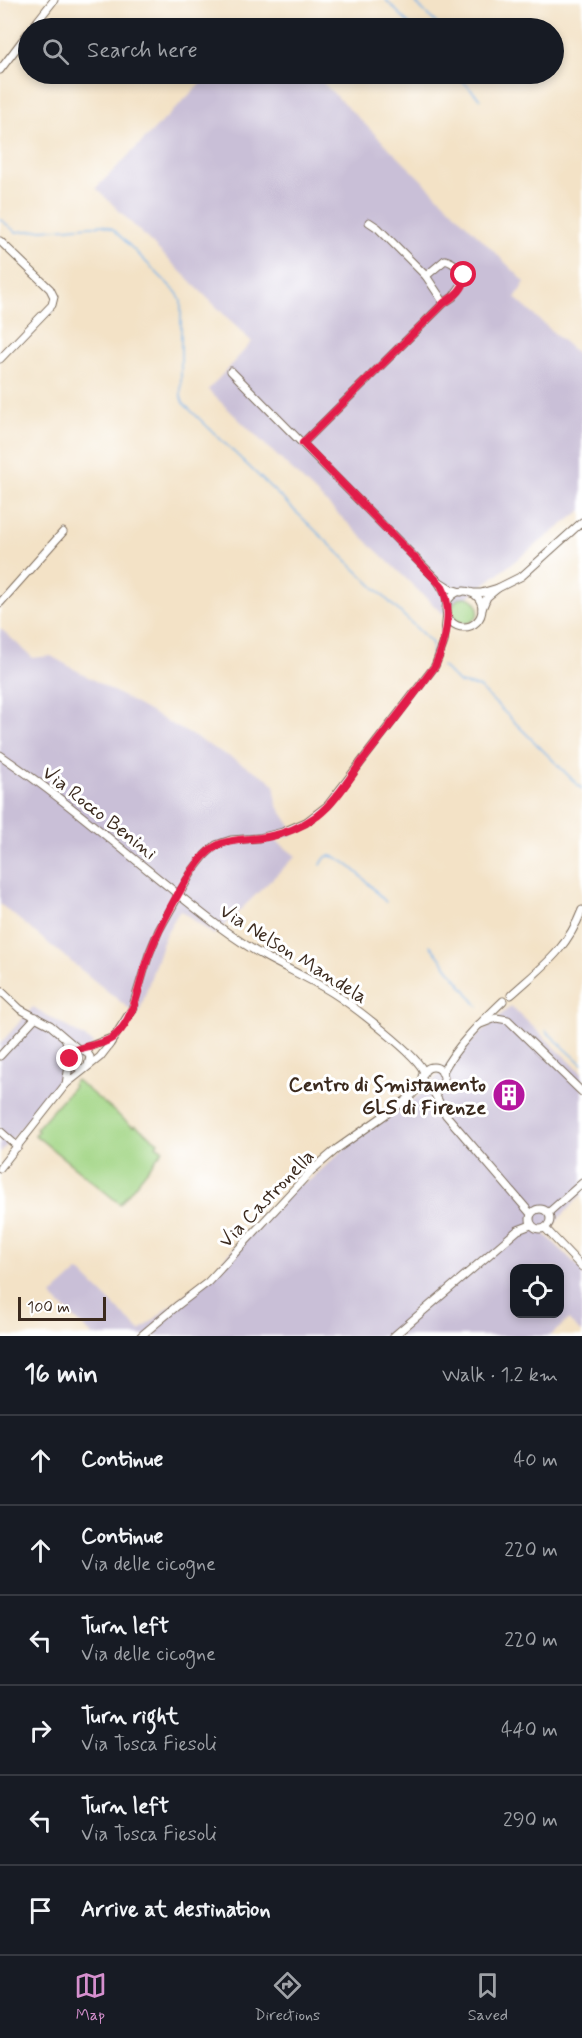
<!DOCTYPE html>
<meta charset="utf-8">
<style>
body{margin:0;font-family:Mynerve,sans-serif;background:#242831;color:#f1f3f6}
.controls{position:absolute;right:18px;bottom:18px;display:grid;overflow:hidden;border-radius:12px;box-shadow:0 3px 9px #0003}
.controls button{width:54px;height:54px;display:grid;place-items:center;padding:0;border:0;border-bottom:2px solid #363941;background:#171b24;color:#f1f3f6;font:30px sans-serif}
.scale{position:absolute;left:18px;bottom:15px;width:88px;box-sizing:border-box;padding-left:6px;border:3px solid #3b2a1e;border-top:0;font-size:16px;line-height:21px;white-space:nowrap;color:#3b2a1e;-webkit-text-stroke:4px #fff;paint-order:stroke}
.stop{position:absolute;width:18px;height:18px;margin:-14px;border:4px solid #e11d48;border-radius:50%;background:#fff}
.stop.end{background:#e11d48;border-color:#fff;box-shadow:0 2px 6px #0008}
.list{margin:0;padding:0;list-style:none}
h2{display:flex;justify-content:space-between;align-items:center;height:78px;margin:0;padding:0 24px;font-size:26px}
h2 small{font-size:20px;font-weight:400;color:#9ea1a6}
.list li{display:grid;grid-template-columns:39px 1fr auto;gap:18px;align-items:center;box-sizing:border-box;height:90px;padding:0 24px;border-top:2px solid #363941}
.list b{display:block;font-size:22px;white-space:nowrap}
.list p{margin:0;font-size:20px;white-space:nowrap;color:#9ea1a6}
.list em{font-size:20px;font-style:normal;color:#9ea1a6}
.icon{flex:none;width:33px;height:33px;fill:none;stroke:currentColor;stroke-width:2;stroke-linecap:round;stroke-linejoin:round}
.map{position:relative;flex:none;width:582px;height:1336px;overflow:hidden}
.search{position:absolute;background:#171b24;box-shadow:0 3px 9px #0003;left:18px;right:18px;top:18px;height:66px;display:flex;align-items:center;gap:15px;box-sizing:border-box;padding:0 21px;border-radius:33px;color:#9ea1a6;font-size:22px}
.sheet{height:618px;background:#171b24}
nav{display:flex;justify-content:space-around;align-items:center;box-sizing:border-box;height:84px;border-top:2px solid #363941;background:#171b24;font-size:16px;color:#9ea1a6}
nav a{display:grid;justify-items:center;gap:3px}
nav .on{color:#d690ce}
.map>svg:first-child{display:block}
.industrial{fill:#c9bfd7;fill-rule:evenodd}
.green{fill:#a2d585;stroke:#6e8052;stroke-width:1.5}
.lines{fill:none;stroke-linecap:round;stroke-linejoin:round}
.stream{stroke:#78b1e8;stroke-width:1.5}
.minor-casing{stroke:#7b6a59;stroke-width:9}
.minor{stroke:#fff;stroke-width:7}
.route{stroke:#e11d48;stroke-width:8}
.labels{text-anchor:middle;stroke-width:6;stroke-linejoin:round;paint-order:stroke}
.street-label{font-size:20px;fill:#3b2a1e;stroke:#fff}
.poi-label{font-size:20px;font-weight:bold;fill:#3b2a1e;stroke:#fff;text-anchor:end}
</style>
<div class="map">
<svg width="582" height="1336" viewBox="0 0 582 1336">
<rect width="100%" height="100%" fill="#fff"/>
<filter id="ink" filterUnits="userSpaceOnUse"><feTurbulence type="fractalNoise" baseFrequency=".0167" numOctaves="2"/><feDisplacementMap in="SourceGraphic" scale="12" xChannelSelector="R" yChannelSelector="G"/><feConvolveMatrix kernelMatrix="1 2 1 2 8 2 1 2 1" color-interpolation-filters="sRGB"/></filter>
<filter id="wash" filterUnits="userSpaceOnUse"><feTurbulence type="fractalNoise" baseFrequency=".008" numOctaves="4" result="noise"/><feDisplacementMap in="SourceGraphic" scale="24" xChannelSelector="R" yChannelSelector="G"/><feGaussianBlur stdDeviation="1.35" result="paint"/><feColorMatrix in="noise" values="0 0 0 0 0 0 0 0 0 0 0 0 0 0 0 0 0 1.4 0 .05"/><feComposite in="paint" operator="in"/></filter>
<g filter="url(#wash)">
<rect width="100%" height="100%" fill="#f3e2c6"/>
<g class="industrial">
<path d="M 210,74 L 314,74 L 525,282 L 515,298 L 582,358 L 582,510 L 444,615 L 208,390 L 252,342 L 96,188 Z"/>
<path d="M 0,628 L 33,658 L 51,656 L 267,778 L 274,784 L 277,805 L 296,834 L 275,840 L 296,856 L 214,935 L 180,910 L 165,935 L 138,1016 L 0,904 Z"/>
<path d="M 511,1006 L 582,1073 L 582,1194 L 545,1234 L 582,1270 L 582,1333 L 568,1320 L 550,1336 L 93,1336 L 51,1296 L 79,1271 L 140,1331 L 211,1273 L 289,1189 L 310,1180 L 351,1143 L 424,1092 L 451,1060 ZM 514,1268 L 560,1268 L 560,1314 L 514,1314 Z"/>
<path d="M 33,1007 L 94,1043 L 0,1153 L 0,1044 Z"/>
</g>
<g class="green">
<circle cx="465" cy="610" r="13"/>
<path d="M 76,1080 L 133,1127 L 135,1125 L 158,1142 L 156,1145 L 163,1150 L 120,1204 L 35,1135 L 38,1131 L 36,1129 L 74,1086 L 72,1085 Z"/>
</g>
<g class="lines">
<g class="stream">
<path d="M 386,0 L 413,28"/>
<path d="M 413,0 L 441,28"/>
<path d="M 456,74 L 480,99"/>
<path d="M 0,219 L 16,232 L 103,225 L 113,229 L 177,293 L 181,301 L 181,397 L 183,403 L 432,643 L 432,658"/>
<path d="M 442,666 L 459,683 L 479,687 L 582,789"/>
<path d="M 321,865 C 321,864 325,858 326,857 C 340,849 377,893 386,902"/>
<path d="M 430,945 L 478,1006"/>
<path d="M 546,1031 L 582,1064"/>
</g>
</g>
</g>
<g filter="url(#ink)">
<g class="lines">
<defs>
<g id="minor">
<path d="M 32,28 L 54,0"/>
<path d="M 0,70 L 28,33"/>
<path d="M 369,222 L 378,228 L 426,276 L 444,303"/>
<path d="M 0,241 L 50,289 L 54,297 L 52,305 L 0,359"/>
<path d="M 231,371 L 437,580"/>
<path d="M 303,443 L 444,303 L 453,297 L 465,280 C 463,271 454,262 445,260 L 426,276"/>
<path d="M 498,588 L 522,576 L 582,522"/>
<circle cx="464" cy="609" r="18"/>
<path d="M 471,593 L 481,593 L 498,588 L 487,597 L 482,609"/>
<path d="M 0,603 L 63,532"/>
<path d="M 447,604 L 446,595 L 437,580 L 451,589 L 461,592"/>
<path d="M 0,755 C 59,795 113,842 169,887 C 199,911 230,937 264,956 C 287,969 311,979 333,993 C 349,1003 421,1057 424,1073"/>
<path d="M 0,990 L 20,1009 L 50,1025 L 78,1049 L 86,1051 L 90,1057 L 88,1065"/>
<path d="M 511,995 C 543,966 566,951 582,910"/>
<path d="M 478,1025 L 496,1018 L 508,1020 L 582,1092"/>
<path d="M 66,1040 C 68,1052 68,1070 84,1068"/>
<path d="M 83,1049 L 114,1037"/>
<path d="M 0,1056 L 36,1017"/>
<circle cx="433" cy="1078" r="11"/>
<path d="M 442,1073 C 457,1045 480,1023 503,1001"/>
<path d="M 66,1084 L 70,1060"/>
<path d="M 432,1089 L 446,1115 L 531,1214"/>
<path d="M 0,1131 L 18,1147"/>
<path d="M 0,1168 L 66,1084 L 100,1057 L 110,1044 L 132,1009 L 149,954 L 159,930 L 193,870 L 205,855 L 216,845 L 231,840 L 259,838 L 283,832 L 306,822 L 328,805 L 435,666 L 444,642 L 447,613"/>
<circle cx="540" cy="1219" r="10"/>
<path d="M 548,1213 L 582,1183"/>
<path d="M 545,1228 L 582,1267"/>
<path d="M 141,1336 L 178,1305 L 208,1282 L 311,1171 L 338,1148 L 409,1098 L 424,1082"/>
<path d="M 394,1336 L 518,1230 L 531,1225"/>
</g>
</defs>
<use href="#minor" class="minor-casing"/>
<use href="#minor" class="minor"/>
</g>
</g>
<g class="lines" filter="url(#ink)">
<path class="route" d="M 70,1059 L 75,1050 C 88,1045 106,1045 117,1034 C 137,1014 139,980 149,955 C 159,927 181,886 198,863 C 218,835 238,842 267,837 C 284,834 303,826 317,816 C 336,801 349,779 363,760 C 387,729 412,698 435,666 C 446,642 454,609 441,585 L 303,443 L 444,303 C 453,297 467,288 464,275"/>
</g>
<defs>
<symbol id="building-disc" viewBox="-11 -11 22 22"><circle r="9.5" fill="#b5179e" stroke="#fff"/><path d="M-4-6H4V6H1V3H-1V6H-4ZM-2.5-4.3h1.7v1.8h-1.7ZM.8-4.3h1.7v1.8H.8ZM-2.5-1h1.7V.8h-1.7ZM.8-1h1.7V.8H.8Z" fill="#fff"/></symbol>
</defs>
<g fill-rule="evenodd">
<use href="#building-disc" x="490" y="1076" width="38" height="38"/>
</g>
<g class="labels">
<g class="street-label">
<text transform="translate(100 812) rotate(38)" y="7">Via Rocco Benini</text>
<text transform="translate(294 953) rotate(32)" y="7">Via Nelson Mandela</text>
<text transform="translate(266 1198) rotate(-46)" y="7">Via Castronella</text>
</g>
<g class="poi-label">
<text x="486" y="1091">Centro di Smistamento<tspan x="486" dy="23">GLS di Firenze</tspan></text>
</g>
</g>
</svg>
<div class="controls">
<button><svg class="icon" aria-label="locate" viewBox="0 0 24 24"><circle cx="12" cy="12" r="6"/><path d="M12 2v4M12 18v4M2 12h4M18 12h4"/></svg></button>
</div>
<div class="scale">100 m</div>
<div class="stop" style="left:464px;top:275px"></div>
<div class="stop end" style="left:70px;top:1059px"></div>
<div class="search"><svg class="icon" aria-label="search" viewBox="0 0 24 24"><circle cx="10" cy="10" r="6"/><path d="M15 15l6 6"/></svg>Search here</div>
</div>
<section class="sheet">
<h2>16 min<small>Walk · 1.2 km</small></h2>
<ul class="list">
<li><svg class="icon" aria-label="ahead" viewBox="0 0 24 24"><path d="M12 20V5M6 11l6-6 6 6"/></svg><div><b>Continue</b></div><em>40 m</em></li>
<li><svg class="icon" aria-label="ahead" viewBox="0 0 24 24"><path d="M12 20V5M6 11l6-6 6 6"/></svg><div><b>Continue</b><p>Via delle cicogne</p></div><em>220 m</em></li>
<li><svg class="icon" aria-label="left" viewBox="0 0 24 24"><path d="M17 20v-9H6M10 6l-5 5 5 5"/></svg><div><b>Turn left</b><p>Via delle cicogne</p></div><em>220 m</em></li>
<li><svg class="icon" aria-label="right" viewBox="0 0 24 24"><path d="M7 20v-9h11M14 6l5 5-5 5"/></svg><div><b>Turn right</b><p>Via Tosca Fiesoli</p></div><em>440 m</em></li>
<li><svg class="icon" aria-label="left" viewBox="0 0 24 24"><path d="M17 20v-9H6M10 6l-5 5 5 5"/></svg><div><b>Turn left</b><p>Via Tosca Fiesoli</p></div><em>290 m</em></li>
<li><svg class="icon" aria-label="arrive" viewBox="0 0 24 24"><path d="M6 21V4h12l-3 4 3 4H6"/></svg><div><b>Arrive at destination</b></div></li>
</ul>
</section>
<nav>
<a class="on"><svg class="icon" aria-label="map" viewBox="0 0 24 24"><path d="M3 6l6-2 6 2 6-2v14l-6 2-6-2-6 2zM9 4v14M15 6v14"/></svg>Map</a>
<a><svg class="icon" aria-label="directions" viewBox="0 0 24 24"><path d="M12 3l9 9-9 9-9-9zM9 14v-3h6M13 9l2 2-2 2"/></svg>Directions</a>
<a><svg class="icon" aria-label="saved" viewBox="0 0 24 24"><path d="M7 4h10v16l-5-4-5 4z"/></svg>Saved</a>
</nav>
